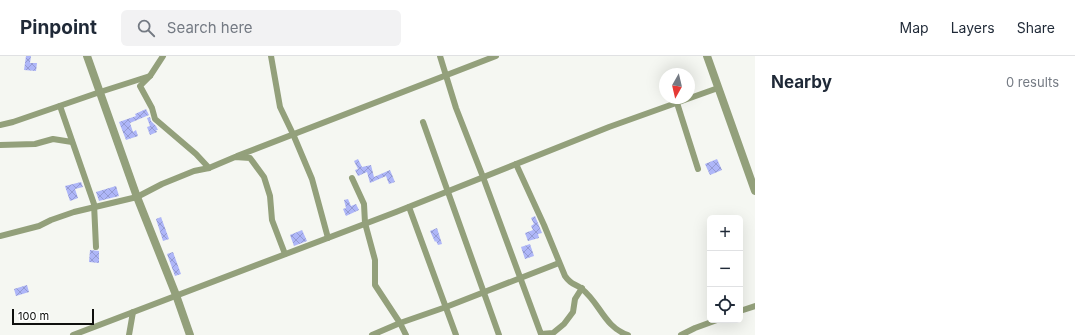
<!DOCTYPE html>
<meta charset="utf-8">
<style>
body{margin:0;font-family:Inter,sans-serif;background:#f2f2f3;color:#1f2937}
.controls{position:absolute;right:12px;bottom:12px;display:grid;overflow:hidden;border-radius:6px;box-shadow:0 4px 16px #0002}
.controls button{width:36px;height:36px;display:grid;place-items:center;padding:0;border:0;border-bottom:1px solid #e0e1e3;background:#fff;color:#1f2937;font:20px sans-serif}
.compass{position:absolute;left:659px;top:12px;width:36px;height:36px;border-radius:50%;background:#fff;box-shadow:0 4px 16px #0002;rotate:188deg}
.scale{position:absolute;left:12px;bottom:10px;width:82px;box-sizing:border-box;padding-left:4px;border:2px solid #0f100e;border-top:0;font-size:11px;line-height:14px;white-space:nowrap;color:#0f100e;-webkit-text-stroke:3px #fff;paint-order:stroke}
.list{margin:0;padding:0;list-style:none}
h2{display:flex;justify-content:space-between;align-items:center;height:52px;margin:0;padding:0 16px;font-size:17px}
h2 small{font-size:13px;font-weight:400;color:#747a83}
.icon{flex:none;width:22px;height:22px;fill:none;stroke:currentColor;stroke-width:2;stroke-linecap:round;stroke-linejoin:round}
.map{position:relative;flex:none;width:755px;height:279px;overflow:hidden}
header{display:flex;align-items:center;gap:24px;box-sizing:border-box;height:56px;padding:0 20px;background:#fff;border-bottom:1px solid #e0e1e3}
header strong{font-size:19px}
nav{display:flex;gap:22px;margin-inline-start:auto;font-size:14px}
.search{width:280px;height:36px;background:#f2f2f3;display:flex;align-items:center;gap:10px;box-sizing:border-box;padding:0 14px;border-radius:6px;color:#747a83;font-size:15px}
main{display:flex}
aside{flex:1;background:#fff}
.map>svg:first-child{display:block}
.building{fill:url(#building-cross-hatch)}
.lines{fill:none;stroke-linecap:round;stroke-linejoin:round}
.minor{stroke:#93a07b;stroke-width:6}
.tertiary{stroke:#93a07b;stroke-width:8}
</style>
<header>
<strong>Pinpoint</strong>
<div class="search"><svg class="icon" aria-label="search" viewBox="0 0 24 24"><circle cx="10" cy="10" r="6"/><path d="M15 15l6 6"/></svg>Search here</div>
<nav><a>Map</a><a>Layers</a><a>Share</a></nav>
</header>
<main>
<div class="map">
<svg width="755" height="279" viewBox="0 0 755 279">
<defs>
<pattern id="building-cross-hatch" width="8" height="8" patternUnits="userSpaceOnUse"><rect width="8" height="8" fill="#aeb6f8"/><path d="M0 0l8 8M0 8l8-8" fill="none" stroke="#949bd3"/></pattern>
</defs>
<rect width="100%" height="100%" fill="#f5f7f2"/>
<g class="building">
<path d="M 26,0 L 31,0 L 30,7 L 37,7 L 36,15 L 24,14 Z"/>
<path d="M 146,53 L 149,59 L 130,67 L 133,76 L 136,74 L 138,80 L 126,84 L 119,66 L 136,60 L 135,58 Z"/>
<path d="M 150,61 L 151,65 L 156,70 L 158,74 L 156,74 L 157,76 L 150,79 L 147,71 L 150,70 L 147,62 Z"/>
<path d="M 358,103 L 362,111 L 371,109 L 374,121 L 390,114 L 395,126 L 389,128 L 386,120 L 370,127 L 367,116 L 358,120 L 355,114 L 358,113 L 354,105 Z"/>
<path d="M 717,103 L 722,114 L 710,119 L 705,108 Z"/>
<path d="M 81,126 L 83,131 L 75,133 L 78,142 L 70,145 L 65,130 Z"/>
<path d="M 116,130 L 119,140 L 99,145 L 96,136 Z"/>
<path d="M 348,143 L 351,150 L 356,148 L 359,154 L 346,160 L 343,153 L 346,152 L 344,144 Z"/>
<path d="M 535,160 L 542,177 L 538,178 L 539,182 L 528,185 L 525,177 L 533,174 L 531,170 L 534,168 L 531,162 Z"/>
<path d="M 161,161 L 169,183 L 163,185 L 156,163 Z"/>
<path d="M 437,172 L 442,188 L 438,189 L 436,185 L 435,186 L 430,175 Z"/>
<path d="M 302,174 L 307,185 L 294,190 L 290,179 Z"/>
<path d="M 530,188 L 534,200 L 525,203 L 521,191 Z"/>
<path d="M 90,194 L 99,195 L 99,207 L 89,206 Z"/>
<path d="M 173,196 L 181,218 L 175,220 L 167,198 Z"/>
<path d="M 27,229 L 29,236 L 16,240 L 14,233 Z"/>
</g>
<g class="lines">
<g class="minor">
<path d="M 163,0 L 150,20 L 140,30 L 152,52 L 155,63 L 196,98 L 209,112"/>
<path d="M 271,0 L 280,51 L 293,78 L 312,123 L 328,182"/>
<path d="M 440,0 L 456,52 L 483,121 L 541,278 L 553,277 L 564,268 L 573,256 L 575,243 L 582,232"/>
<path d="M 677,47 L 698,113"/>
<path d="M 60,50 L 94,148 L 96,191"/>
<path d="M 423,66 L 499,279"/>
<path d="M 0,69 L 13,66 L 100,36 L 150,20"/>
<path d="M 0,89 L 35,88 L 53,83 L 72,86"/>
<path d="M 237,100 L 496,0"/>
<path d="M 516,108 L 544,169 L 565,220 C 572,230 575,227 582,233 C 600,247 604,271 628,279"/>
<path d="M 352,122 L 364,148 L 365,167 L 375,204 L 375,229 L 400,267 L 406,279"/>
<path d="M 409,151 L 456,279"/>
<path d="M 0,180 L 39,170 L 51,164 L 74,156 L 137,141 L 162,128 L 194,115 L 209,112 L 235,101 L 250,102 L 264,121 L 270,140 L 272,164 L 285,198"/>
<path d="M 740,255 L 755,250"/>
<path d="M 73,279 L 396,156 L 609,71 L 718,32"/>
<path d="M 129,279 L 133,256"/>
<path d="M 372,279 L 400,267 L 446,251 L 559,207"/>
<path d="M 681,279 L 695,272 L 717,264"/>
</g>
<g class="tertiary">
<path d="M 87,0 L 137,141 L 176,239 L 190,279"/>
<path d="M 707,0 L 755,135"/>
</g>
</g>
</svg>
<div class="controls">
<button>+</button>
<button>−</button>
<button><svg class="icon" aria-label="locate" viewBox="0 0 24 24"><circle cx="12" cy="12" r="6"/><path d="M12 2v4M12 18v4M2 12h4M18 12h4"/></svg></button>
</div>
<svg class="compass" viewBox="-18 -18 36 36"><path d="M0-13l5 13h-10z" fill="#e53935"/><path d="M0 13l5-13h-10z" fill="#747a83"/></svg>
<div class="scale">100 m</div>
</div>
<aside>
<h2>Nearby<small>0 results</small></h2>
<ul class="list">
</ul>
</aside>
</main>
